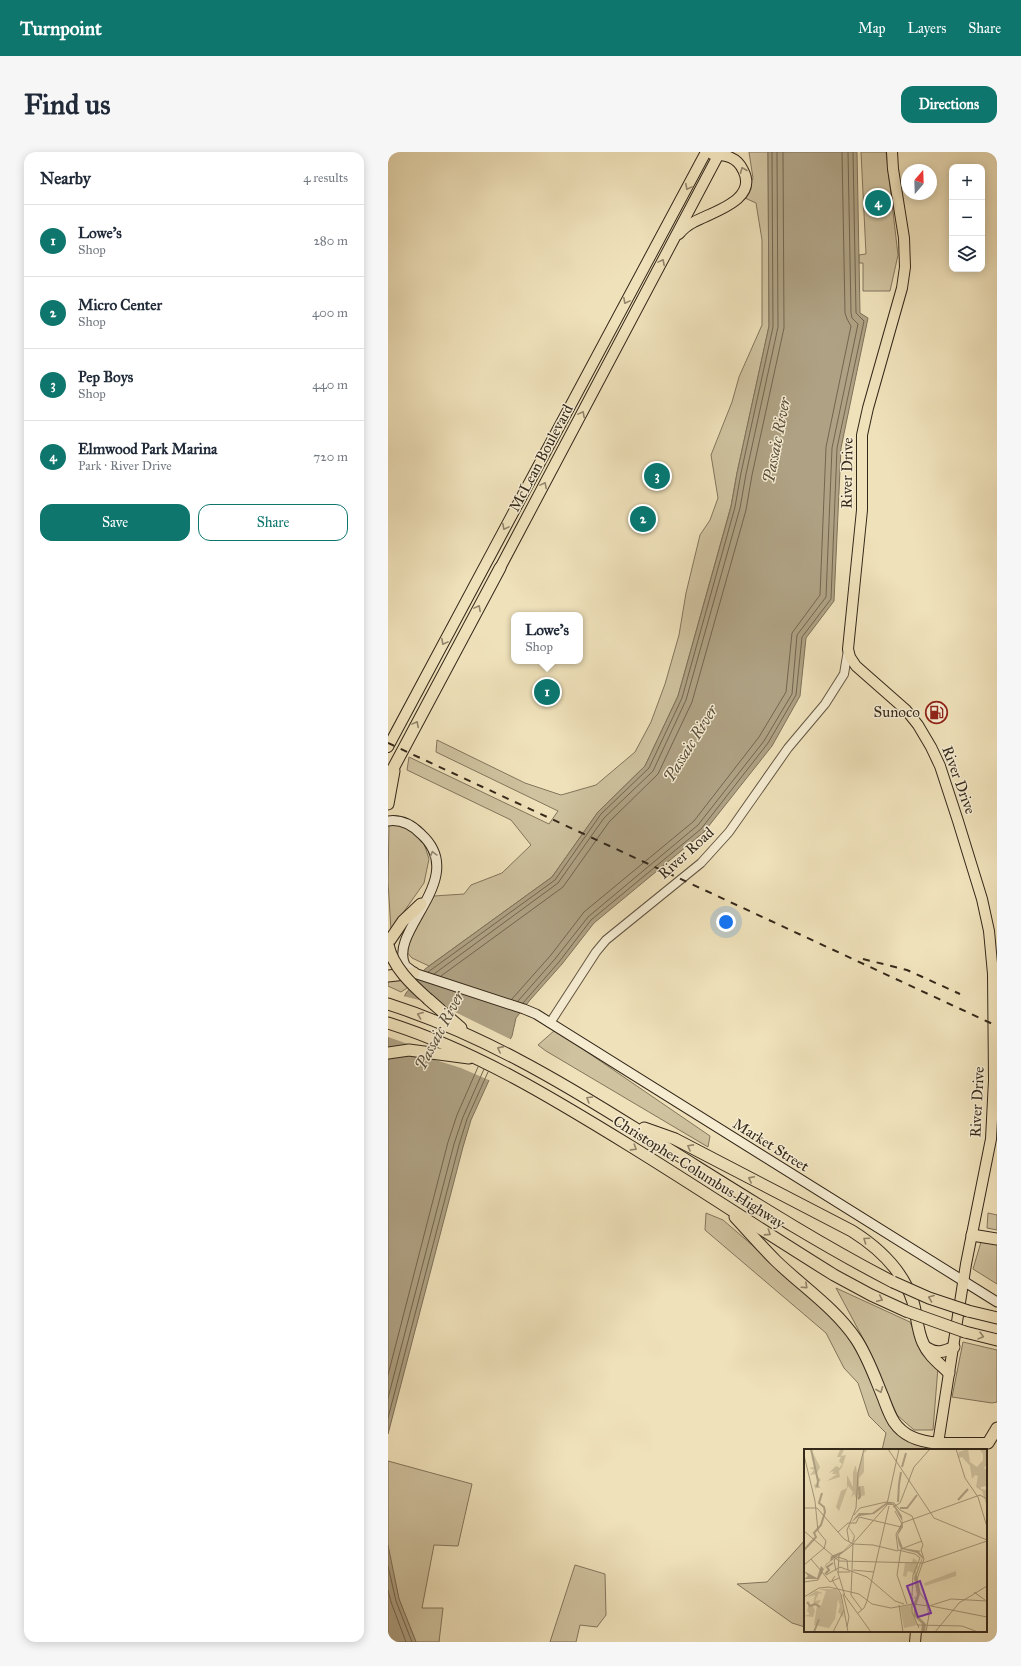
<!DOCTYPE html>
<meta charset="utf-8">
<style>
body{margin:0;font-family:"IM FELL Great Primer",serif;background:#f6f6f7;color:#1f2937}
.controls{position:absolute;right:12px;top:12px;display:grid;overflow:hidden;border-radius:8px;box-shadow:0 2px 10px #0003}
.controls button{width:36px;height:36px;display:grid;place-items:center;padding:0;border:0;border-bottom:1px solid #e0e1e3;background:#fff;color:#1f2937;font:20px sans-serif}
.compass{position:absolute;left:513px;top:12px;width:36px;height:36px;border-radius:50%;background:#fff;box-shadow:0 2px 10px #0003;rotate:19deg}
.you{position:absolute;left:338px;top:770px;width:14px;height:14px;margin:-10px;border:3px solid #fff;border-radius:50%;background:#1a73e8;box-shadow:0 0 0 6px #1a73e833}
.badge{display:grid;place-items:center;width:26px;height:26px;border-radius:50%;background:#0f766e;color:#fff;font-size:13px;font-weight:700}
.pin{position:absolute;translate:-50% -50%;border:2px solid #fff;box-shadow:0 1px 4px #0006}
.popup{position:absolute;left:123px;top:460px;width:72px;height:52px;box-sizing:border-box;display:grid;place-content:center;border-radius:8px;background:#fff;filter:drop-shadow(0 1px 3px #0005);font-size:13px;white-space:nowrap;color:#747a83}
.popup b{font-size:15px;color:#1f2937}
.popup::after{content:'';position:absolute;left:50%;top:100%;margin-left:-8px;border:8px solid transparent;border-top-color:#fff}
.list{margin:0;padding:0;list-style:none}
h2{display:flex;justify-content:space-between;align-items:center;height:52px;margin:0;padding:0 16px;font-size:17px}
h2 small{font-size:13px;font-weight:400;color:#747a83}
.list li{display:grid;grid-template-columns:26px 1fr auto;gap:12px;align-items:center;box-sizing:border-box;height:72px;padding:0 16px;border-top:1px solid #e0e1e3}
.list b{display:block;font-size:15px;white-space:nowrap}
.list p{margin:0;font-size:13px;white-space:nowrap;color:#747a83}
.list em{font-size:13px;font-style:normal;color:#747a83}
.actions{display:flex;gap:8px;padding:12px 16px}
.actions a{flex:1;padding:9px 0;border:1px solid #0f766e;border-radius:12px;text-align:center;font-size:14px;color:#0f766e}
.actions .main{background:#0f766e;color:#fff}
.icon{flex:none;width:22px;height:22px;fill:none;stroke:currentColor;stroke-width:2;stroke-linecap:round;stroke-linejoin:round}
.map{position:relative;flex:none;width:609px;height:1490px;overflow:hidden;border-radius:12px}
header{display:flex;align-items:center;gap:24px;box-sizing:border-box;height:56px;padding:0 20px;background:#0f766e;color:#fff}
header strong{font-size:19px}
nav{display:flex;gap:22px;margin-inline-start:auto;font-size:14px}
.intro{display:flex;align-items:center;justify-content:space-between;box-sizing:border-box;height:96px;padding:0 24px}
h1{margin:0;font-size:28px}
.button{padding:10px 18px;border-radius:12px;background:#0f766e;color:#fff;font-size:14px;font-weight:700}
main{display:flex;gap:24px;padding:0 24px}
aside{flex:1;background:#fff;border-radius:12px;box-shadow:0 2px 10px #0003}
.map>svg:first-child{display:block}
.green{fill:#cfc29f;stroke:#82755c}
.water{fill:#afa284;stroke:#7e715a}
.pier{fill:#efe1ba}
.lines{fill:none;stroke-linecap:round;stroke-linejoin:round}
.shore{stroke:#72654f;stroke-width:1}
.tertiary-casing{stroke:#635642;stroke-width:10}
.secondary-casing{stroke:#34281a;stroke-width:11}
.primary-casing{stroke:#34281a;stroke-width:12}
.motorway-casing{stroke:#34281a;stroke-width:13}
.tertiary{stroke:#f5ecd2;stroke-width:8}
.secondary{stroke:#f5ecd2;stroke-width:9}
.primary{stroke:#efe1ba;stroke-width:10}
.motorway{stroke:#efe1ba;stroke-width:11}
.rail{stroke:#34281a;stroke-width:2;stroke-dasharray:7 7;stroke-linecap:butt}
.motorway-bridge-casing{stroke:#34281a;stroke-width:13;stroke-linecap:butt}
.motorway-bridge{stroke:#efe1ba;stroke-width:11}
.oneway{stroke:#92846a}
.oneway2{stroke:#948a76}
.labels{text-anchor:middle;stroke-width:3;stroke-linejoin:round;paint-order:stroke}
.street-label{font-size:15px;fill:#34281a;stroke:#f5ecd2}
.poi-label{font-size:15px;fill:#34281a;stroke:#f5ecd2;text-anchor:end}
.water-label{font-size:16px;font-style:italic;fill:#594d3a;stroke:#f5ecd2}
.inset-river{fill:none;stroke:#afa284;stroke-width:2}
.inset-road{fill:none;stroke:#a4977a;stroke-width:1}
.view{fill:#7b2cbf;fill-opacity:0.15;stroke:#7b2cbf;stroke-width:2}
.inset-edge{fill:none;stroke:#34281a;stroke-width:2}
</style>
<header>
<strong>Turnpoint</strong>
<nav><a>Map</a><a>Layers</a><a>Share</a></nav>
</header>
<div class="intro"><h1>Find us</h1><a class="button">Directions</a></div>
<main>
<aside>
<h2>Nearby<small>4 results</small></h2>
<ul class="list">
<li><span class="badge">1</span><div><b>Lowe's</b><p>Shop</p></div><em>280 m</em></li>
<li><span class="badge">2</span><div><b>Micro Center</b><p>Shop</p></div><em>400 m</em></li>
<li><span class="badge">3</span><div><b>Pep Boys</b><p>Shop</p></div><em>440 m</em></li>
<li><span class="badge">4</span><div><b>Elmwood Park Marina</b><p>Park · River Drive</p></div><em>720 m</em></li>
</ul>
<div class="actions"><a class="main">Save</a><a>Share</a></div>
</aside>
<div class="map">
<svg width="609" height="1490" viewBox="0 0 609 1490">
<rect width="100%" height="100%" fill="#efe1ba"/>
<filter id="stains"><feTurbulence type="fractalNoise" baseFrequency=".005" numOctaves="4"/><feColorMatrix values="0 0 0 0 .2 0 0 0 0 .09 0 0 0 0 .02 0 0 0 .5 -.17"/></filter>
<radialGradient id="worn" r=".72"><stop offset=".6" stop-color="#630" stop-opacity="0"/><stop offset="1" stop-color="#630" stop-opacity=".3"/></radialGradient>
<g class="green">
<path d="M 361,0 L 380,0 L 381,174 L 349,321 L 343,354 L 290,544 L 257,614 L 210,660 L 164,725 L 41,814 L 24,806 L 16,797 L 30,768 L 46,744 L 76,742 L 83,733 L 114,721 L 143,693 L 123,668 L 19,618 L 21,605 L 161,672 L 170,659 L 48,600 L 49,588 L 137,631 L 173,643 L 208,633 L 247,600 L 263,570 L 277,532 L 291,483 L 298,441 L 312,383 L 322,368 L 330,346 L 323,303 L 344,250 L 351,225 L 374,173 L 374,88 L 368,51 L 357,46 L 365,26 Z"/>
<path d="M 473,0 L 498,0 L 510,103 L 502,139 L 475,139 L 475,111 L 471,111 L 471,103 L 478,102 Z"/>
<path d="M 1,672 L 15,674 L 35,688 L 41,707 L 36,731 L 3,778 L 0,730 Z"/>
<path d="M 7,817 L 22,834 L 13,840 L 0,834 L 0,820 Z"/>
<path d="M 167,878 L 322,984 L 320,995 L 158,899 L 150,893 Z"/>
<path d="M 318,1061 L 335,1068 L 442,1160 L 461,1182 L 513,1282 L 539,1296 L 539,1298 L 494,1298 L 498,1281 L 481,1264 L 470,1231 L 456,1216 L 438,1181 L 317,1078 Z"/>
<path d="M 600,1061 L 609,1063 L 609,1078 L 599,1076 Z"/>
<path d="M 593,1090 L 609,1091 L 609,1132 L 585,1117 Z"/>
<path d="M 448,1136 L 522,1170 L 530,1189 L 550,1215 L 545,1278 L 526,1278 L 509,1263 L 478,1192 Z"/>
<path d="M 575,1190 L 609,1198 L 609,1250 L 604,1251 L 564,1245 Z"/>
<path d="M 0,1309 L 84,1332 L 70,1394 L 46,1393 L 34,1456 L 55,1456 L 51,1490 L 28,1490 L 11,1447 L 0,1397 Z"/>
<path d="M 417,1388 L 417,1475 L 404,1471 L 349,1432 L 379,1430 Z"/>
<path d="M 187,1413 L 217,1422 L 218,1463 L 209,1475 L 192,1473 L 188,1490 L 162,1490 Z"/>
</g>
<g class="water">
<path d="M 380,0 L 469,0 L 472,161 L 480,166 L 453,296 L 446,449 L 418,486 L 412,544 L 384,594 L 316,680 L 206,771 L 174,812 L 142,848 L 128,866 L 124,884 L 107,915 L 83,968 L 75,995 L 0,1282 L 0,878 L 18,841 L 37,817 L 164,725 L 210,660 L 257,614 L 290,544 L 343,355 L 349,321 L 381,174 Z"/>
<path d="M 0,1393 L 11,1447 L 28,1490 L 0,1490 Z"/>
</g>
<path class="pier" d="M 25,829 L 43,844 L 69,861 L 124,888 L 103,929 L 73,916 L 38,905 L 23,893 L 0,885 L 0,873 L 15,844 L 31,848 L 31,847 L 20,836 Z"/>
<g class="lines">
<g class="shore">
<path d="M 40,820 L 167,728 L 213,662 L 261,616 L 294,546 L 347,355 L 353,321 L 385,175 L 384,0"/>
<path d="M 46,822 L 170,731 L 216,666 L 265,619 L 298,548 L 352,356 L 358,322 L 390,175 L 389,0"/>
<path d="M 53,824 L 175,735 L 221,670 L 270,622 L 304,550 L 358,358 L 364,323 L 396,176 L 395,0"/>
<path d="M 124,847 L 163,803 L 196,760 L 306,669 L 371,585 L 398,540 L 404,481 L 432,443 L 438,295 L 463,174 L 459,167 L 457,161 L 454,0"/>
<path d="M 130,849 L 167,807 L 200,765 L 310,673 L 376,589 L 404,542 L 409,483 L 438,445 L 444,296 L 470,172 L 464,166 L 463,161 L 460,0"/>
<path d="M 135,851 L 171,810 L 203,768 L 313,677 L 380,591 L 408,543 L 414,485 L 443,447 L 449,296 L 476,169 L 468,161 L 465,0"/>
<path d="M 0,1223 L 60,990 L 69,963 L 90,915"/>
<path d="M 0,1246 L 66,992 L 75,965 L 96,917"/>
<path d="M 0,1266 L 71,993 L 79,967 L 100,920"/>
<path d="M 0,1414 L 8,1449 L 24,1490"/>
<path d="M 0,1438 L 3,1450 L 18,1490"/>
</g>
<defs>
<path id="tertiary" d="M 162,871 L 208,800 L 218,788 L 313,711 L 341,680 L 400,596 L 437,552 L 456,522 L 460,498"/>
<path id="secondary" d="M 0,669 C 13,667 24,673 33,682 C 82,726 0,778 17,813 C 19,816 24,818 26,821 L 136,857 L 148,862 L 609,1150"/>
<g id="primary">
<path d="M 504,0 L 505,17 L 516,86 L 517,115 L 514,136 L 480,256 L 474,283 L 474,358 L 460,497 L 462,505 L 468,514 L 518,558 L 530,573 L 543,595 L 552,614 L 570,669 L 594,747 L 601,779 L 605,822 L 606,928 L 603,987 L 578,1112 L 549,1298"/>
<path d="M 291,82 C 295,77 300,73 306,70 C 324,60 371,48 355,18 C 349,5 338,3 324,2"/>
<path d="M 112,416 L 332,0"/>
<path d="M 0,595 L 318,0"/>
<path d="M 550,1291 L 600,1291"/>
<path d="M 527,1490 L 528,1479"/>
</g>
<g id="motorway">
<path d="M 0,626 L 112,416"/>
<path d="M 0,652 L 6,619"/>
<path d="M 0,791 L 15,769 L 33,752"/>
<path d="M 0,824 L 26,821"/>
<path d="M 40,847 L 73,876"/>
<path d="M 0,852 C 91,881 172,929 253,980 C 336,1031 418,1085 505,1130"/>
<path d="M 0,871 C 88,899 166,947 244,995 C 312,1037 378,1081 446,1123 L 483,1143 L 518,1159"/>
<path d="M 0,901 L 21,898 L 81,906"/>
<path d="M 256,976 L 287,987 L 464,1079 C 491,1096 515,1118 525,1150 C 529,1163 529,1178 535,1191 C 540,1203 552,1212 561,1221"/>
<path d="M 347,1065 C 360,1079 374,1095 388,1109 C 415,1135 447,1156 468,1187 C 480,1205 487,1226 495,1245 C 498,1253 501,1262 506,1270 C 516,1285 533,1290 550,1291"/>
<path d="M 584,1083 L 609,1087"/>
<path d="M 580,1159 L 609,1166"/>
<path d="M 577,1180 L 609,1188"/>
<path d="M 539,1196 C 548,1202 556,1200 566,1195"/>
<path d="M 600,1291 L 609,1276"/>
</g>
</defs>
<use href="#tertiary" class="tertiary-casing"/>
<use href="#secondary" class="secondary-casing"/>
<use href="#primary" class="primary-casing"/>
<use href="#motorway" class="motorway-casing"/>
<use href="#tertiary" class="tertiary"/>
<use href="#secondary" class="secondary"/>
<use href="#primary" class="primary"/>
<use href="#motorway" class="motorway"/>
<g class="rail">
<path d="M 0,591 L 609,874"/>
<path d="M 475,807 L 519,818 L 572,842"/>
</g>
<defs>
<g id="motorway-bridge">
<path d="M 0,793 C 5,815 23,832 40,847"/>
<path d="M 505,1130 L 541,1146 L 580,1159"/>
<path d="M 518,1159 L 577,1180"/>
</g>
</defs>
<use href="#motorway-bridge" class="motorway-bridge-casing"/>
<use href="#motorway-bridge" class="motorway-bridge"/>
</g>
<defs><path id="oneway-chevron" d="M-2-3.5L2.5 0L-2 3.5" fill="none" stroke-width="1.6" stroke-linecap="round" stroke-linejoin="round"/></defs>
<g class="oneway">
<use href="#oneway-chevron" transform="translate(355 18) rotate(-112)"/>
<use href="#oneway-chevron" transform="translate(300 35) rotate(118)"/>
<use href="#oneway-chevron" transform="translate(274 110) rotate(-62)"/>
<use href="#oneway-chevron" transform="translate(238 149) rotate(118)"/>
<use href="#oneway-chevron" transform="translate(194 262) rotate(-62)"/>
<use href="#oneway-chevron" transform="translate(156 333) rotate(-62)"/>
<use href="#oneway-chevron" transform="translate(117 375) rotate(118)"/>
<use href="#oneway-chevron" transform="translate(90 456) rotate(-62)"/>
<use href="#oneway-chevron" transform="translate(56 490) rotate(118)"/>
<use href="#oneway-chevron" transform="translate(28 572) rotate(-62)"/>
<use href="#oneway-chevron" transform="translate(32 863) rotate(-159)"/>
<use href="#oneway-chevron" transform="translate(112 897) rotate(-153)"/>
<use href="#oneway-chevron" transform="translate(201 947) rotate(-149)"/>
<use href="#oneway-chevron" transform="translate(302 995) rotate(-151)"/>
<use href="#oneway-chevron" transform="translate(246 996) rotate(32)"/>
<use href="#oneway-chevron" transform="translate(363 1027) rotate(-153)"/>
<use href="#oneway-chevron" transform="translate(380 1081) rotate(33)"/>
<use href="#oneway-chevron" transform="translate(478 1088) rotate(-145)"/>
<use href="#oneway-chevron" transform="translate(417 1134) rotate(42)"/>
<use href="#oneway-chevron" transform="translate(543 1146) rotate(-159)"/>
<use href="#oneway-chevron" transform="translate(492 1147) rotate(25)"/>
<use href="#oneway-chevron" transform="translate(593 1184) rotate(15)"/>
<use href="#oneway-chevron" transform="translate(492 1238) rotate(68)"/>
</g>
<use class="oneway2" href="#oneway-chevron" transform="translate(45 702) rotate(-105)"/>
<defs>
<symbol id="fuel-ring" viewBox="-11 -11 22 22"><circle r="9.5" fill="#f5ecd2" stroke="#8f2418" stroke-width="1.5"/><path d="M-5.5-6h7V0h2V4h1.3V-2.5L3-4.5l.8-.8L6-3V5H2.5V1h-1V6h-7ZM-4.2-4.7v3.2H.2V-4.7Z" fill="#8f2418"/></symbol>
</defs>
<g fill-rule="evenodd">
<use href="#fuel-ring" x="536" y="548" width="25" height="25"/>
</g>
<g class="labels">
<g class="street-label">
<text transform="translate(153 306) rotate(-62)" y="5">McLean Boulevard</text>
<text transform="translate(459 321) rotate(-89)" y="5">River Drive</text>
<text transform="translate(571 628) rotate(70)" y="5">River Drive</text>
<text transform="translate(298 701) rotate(-42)" y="5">River Road</text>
<text transform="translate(589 950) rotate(-87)" y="5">River Drive</text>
<text transform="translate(383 993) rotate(32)" y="5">Market Street</text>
<text transform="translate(311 1020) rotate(32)" y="5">Christopher Columbus Highway</text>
</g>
<g class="poi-label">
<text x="532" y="565">Sunoco</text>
</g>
<g class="water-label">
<text transform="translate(388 288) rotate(-79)" y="6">Passaic River</text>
<text transform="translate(302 591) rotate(-58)" y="6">Passaic River</text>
<text transform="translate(51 878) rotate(-62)" y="6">Passaic River</text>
</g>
</g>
<g transform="translate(416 1297)">
<rect width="183" height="183" fill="#efe1ba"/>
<path d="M 7,0 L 16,18 L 12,26 L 17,31 L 14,34 L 16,39 L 12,39 L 12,41 L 10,36 L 14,34 L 13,28 L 12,25 L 6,26 L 10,21 L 5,19 L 10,18 ZM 60,0 L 64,0 L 60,4 L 60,23 L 55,29 L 55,37 L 60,37 L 61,46 L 52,49 L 50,45 L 47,49 L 49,43 L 44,37 L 35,62 L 32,58 L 37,42 L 43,39 L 43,26 L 49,38 L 49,24 L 51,17 L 52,17 L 53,25 ZM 155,0 L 155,3 L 164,0 L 166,13 L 173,18 L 179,11 L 179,5 L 176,1 L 183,0 L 183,16 L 180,19 L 183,21 L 183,37 L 177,38 L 177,40 L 183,41 L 183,58 L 178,42 L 172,38 L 174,27 L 171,26 L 168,30 L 166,17 L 158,8 L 154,9 ZM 36,1 L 40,1 L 37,7 L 42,6 L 38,18 L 35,22 L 36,28 L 23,32 L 33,25 L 28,25 L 30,22 L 25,24 L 32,17 L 36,19 L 37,16 L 37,18 L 38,15 L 35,12 L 37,8 L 33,8 ZM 109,109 L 113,112 L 114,118 L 116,114 L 112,122 L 113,146 L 112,151 L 110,154 L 111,150 L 108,150 L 113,146 L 110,124 L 104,122 L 102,128 L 99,127 L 101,114 L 108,114 ZM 152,122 L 152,127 L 121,137 L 120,134 ZM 15,140 L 32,140 L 37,146 L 40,169 L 34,163 L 36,157 L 34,150 L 31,170 L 25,179 L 10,176 L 13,156 L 9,157 L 11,162 L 9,168 L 0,167 L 6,165 L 3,162 L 5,154 L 3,154 L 5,152 L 6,157 L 9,156 L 11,146 L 3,148 L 12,142 L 17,143 L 18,145 L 15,144 L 11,152 L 17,151 L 14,155 L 17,157 L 22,142 ZM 108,156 L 113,176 L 100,179 L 96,158 Z" fill="#cfc29f"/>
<path d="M 83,53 L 90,55 L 98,67 L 99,78 L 94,86 L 99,99 L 117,102 L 115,103 L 119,108 L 113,126 L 116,145 L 112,157 L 113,166 L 122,175 L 121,183 L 117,183 L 118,175 L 110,167 L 110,154 L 113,146 L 110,129 L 118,109 L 113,104 L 97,100 L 95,96 L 93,86 L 98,72 L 89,56 L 82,56 L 70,65 L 55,67 L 49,72 L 45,78 L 51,87 L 50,92 L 38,104 L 23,115 L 14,130 L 0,130 L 4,127 L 0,122 L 13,129 L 17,117 L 20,120 L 22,115 L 26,112 L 27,107 L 39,102 L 48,93 L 50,87 L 45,79 L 49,71 L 55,64 L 68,64 Z" fill="#afa284"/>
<path class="inset-river" d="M 7,0 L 14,32 L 13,38M 98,18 L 102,4M 95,35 L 97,23M 54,50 L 56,48 L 55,38M 154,51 L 164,40M 94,53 L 95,35M 96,59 L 103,59 L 113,46M 0,101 L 12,88 L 10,84 L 17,76 L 21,63 L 20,58 L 15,54 L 18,44M 21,125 L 25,121 L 23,118 L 29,114M 3,153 L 6,157 L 11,155 L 16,158M 10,183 L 15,170"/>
<path class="inset-road" d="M 84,0 L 130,69 L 183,91M 152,0 L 161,29 L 174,48 L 183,78M 0,6 L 11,52 L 14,82 L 22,92 L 20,100M 83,55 L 95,0M 89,58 L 96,54 L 110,18 L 126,0M 0,59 L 13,59 L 40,90 L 49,95 L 69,96 L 94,102M 91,62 L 98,75 L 92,85 L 94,101 L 111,105 L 116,109 L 109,126 L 108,146M 50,66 L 56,59 L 82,53 L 90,54 L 96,61 L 108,67 L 119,96 L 117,101 L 120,110 L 113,130 L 116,144 L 122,152 L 125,166 L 122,183M 98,74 L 176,46 L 183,50M 0,82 L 35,112M 34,83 L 44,74 L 52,74 L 55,68 L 97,78M 45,93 L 43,81 L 52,59 L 54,24 L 60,0M 49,94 L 47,146 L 58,161M 7,110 L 18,123M 35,112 L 119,114 L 183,92M 0,116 L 20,99M 49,121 L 70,123M 32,122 L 30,111 L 34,108 L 43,111 L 44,121M 18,123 L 26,133 L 35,129M 33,123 L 46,123M 22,126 L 36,118 L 63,128 L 91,152 L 100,155M 31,127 L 28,131 L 37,145 L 44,183M 0,133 L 14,131 L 18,123M 170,143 L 181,151M 39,145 L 45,168 L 43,178M 108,145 L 108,163 L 115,179M 0,148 L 15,139 L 25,138 L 55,145 L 68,155 L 87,159 L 109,155 L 125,157 L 147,150 L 183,152M 103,155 L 93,126 L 97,100 L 118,92M 95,156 L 99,183M 127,157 L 183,168M 54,164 L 60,159 L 63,152 L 85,57M 113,176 L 158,177 L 174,183M 29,183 L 40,161M 67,183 L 41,147 L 34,124 L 35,106 L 46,98 L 83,56M 131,183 L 155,154 L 183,137"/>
<path class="view" d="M 116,132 L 127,164 L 114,168 L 103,137 Z"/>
<rect width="183" height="183" class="inset-edge"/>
</g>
<rect width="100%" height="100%" filter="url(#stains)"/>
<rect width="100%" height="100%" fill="url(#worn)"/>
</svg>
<div class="controls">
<button>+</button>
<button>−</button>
<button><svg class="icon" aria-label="layers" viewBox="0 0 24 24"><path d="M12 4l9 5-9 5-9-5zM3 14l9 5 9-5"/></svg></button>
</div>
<svg class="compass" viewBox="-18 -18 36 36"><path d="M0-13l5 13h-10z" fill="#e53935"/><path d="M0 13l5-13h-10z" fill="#747a83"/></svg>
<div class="you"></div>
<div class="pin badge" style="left:159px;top:540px">1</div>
<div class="popup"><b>Lowe's</b>Shop</div>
<div class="pin badge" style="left:255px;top:367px">2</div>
<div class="pin badge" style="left:269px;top:324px">3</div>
<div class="pin badge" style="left:490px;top:51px">4</div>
</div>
</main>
